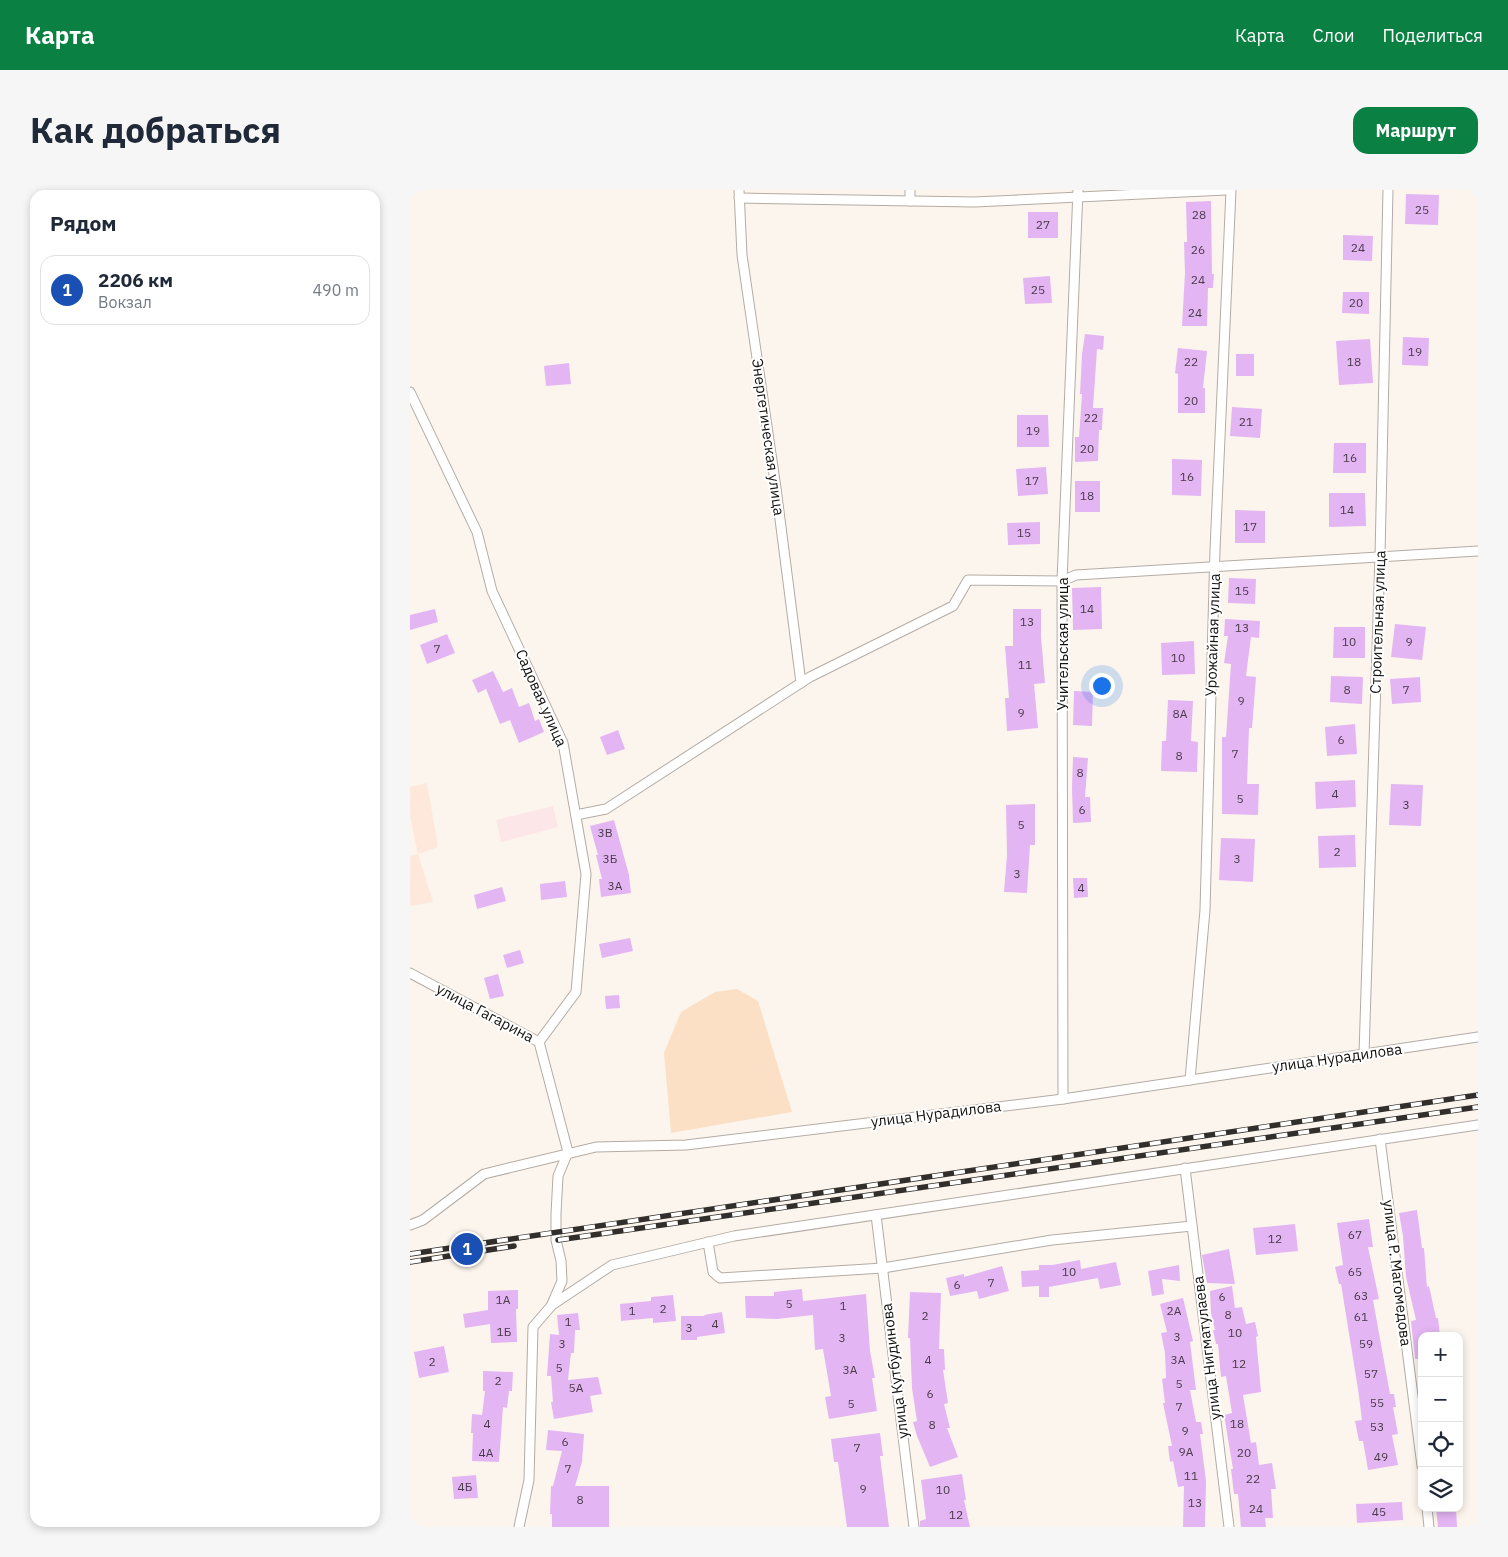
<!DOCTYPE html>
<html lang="ru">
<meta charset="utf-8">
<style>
body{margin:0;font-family:"IBM Plex Sans",sans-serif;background:#f6f6f7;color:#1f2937}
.controls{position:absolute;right:15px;bottom:15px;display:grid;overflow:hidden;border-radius:10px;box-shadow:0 2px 8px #0003}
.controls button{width:45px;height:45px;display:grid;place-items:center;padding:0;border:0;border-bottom:1px solid #e0e1e3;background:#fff;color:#1f2937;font:25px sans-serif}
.you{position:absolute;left:691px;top:495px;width:18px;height:18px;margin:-12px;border:4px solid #fff;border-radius:50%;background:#1a73e8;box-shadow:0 0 0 8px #1a73e833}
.badge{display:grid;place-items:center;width:32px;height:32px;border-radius:50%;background:#0b8043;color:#fff;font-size:16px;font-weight:700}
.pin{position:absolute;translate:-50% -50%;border:2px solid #fff;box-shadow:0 1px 5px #0006}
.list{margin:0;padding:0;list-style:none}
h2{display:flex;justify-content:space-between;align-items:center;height:65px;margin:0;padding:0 20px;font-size:21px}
h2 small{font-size:16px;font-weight:400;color:#747a83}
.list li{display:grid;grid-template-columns:32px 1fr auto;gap:15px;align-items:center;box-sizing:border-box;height:70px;margin:0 10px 10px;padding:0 10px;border:1px solid #e0e1e3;border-radius:15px}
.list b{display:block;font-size:19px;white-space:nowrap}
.list p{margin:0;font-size:16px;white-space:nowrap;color:#747a83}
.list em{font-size:16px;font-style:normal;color:#747a83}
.icon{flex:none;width:28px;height:28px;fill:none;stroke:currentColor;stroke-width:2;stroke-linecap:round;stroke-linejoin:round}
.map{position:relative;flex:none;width:1068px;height:1337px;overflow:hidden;border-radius:15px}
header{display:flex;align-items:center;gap:30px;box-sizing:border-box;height:70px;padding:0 25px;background:#0b8043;color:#fff}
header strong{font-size:24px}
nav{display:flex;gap:28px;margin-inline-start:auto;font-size:18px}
.intro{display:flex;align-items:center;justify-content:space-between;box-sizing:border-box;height:120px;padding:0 30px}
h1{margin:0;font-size:35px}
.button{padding:12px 22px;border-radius:15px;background:#0b8043;color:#fff;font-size:18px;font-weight:700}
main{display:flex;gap:30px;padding:0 30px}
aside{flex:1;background:#fff;border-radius:15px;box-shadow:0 2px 8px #0003}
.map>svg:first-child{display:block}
.education{fill:#fee7db}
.medical{fill:#fce6e7}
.green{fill:#fbe0c5}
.building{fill:#e4b5f3}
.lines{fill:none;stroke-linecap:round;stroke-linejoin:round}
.minor-casing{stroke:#b3aca5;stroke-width:11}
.minor{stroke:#fff;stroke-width:9}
.rail-casing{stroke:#312e2b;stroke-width:5.5}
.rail{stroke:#fff;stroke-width:4;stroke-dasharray:11;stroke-linecap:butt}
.labels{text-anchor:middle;stroke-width:4;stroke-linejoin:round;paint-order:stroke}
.number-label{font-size:12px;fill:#483b48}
.street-label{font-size:15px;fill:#14120f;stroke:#fff}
</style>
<header>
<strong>Карта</strong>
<nav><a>Карта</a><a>Слои</a><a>Поделиться</a></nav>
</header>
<div class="intro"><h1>Как добраться</h1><a class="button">Маршрут</a></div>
<main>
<aside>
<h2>Рядом<small></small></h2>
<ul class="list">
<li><span class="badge" style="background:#1a4fb4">1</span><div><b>2206 км</b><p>Вокзал</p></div><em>490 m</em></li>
</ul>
</aside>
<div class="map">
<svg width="1068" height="1337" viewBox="0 0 1068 1337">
<rect width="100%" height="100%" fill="#fcf5ed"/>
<path class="education" d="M 17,593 L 28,657 L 8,664 L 23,712 L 0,716 L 0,666 L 8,664 L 0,626 L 0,597 Z"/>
<path class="medical" d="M 143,616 L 148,637 L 91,652 L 86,630 Z"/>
<path class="green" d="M 327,799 L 348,811 L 382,922 L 261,943 L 254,863 L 271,822 L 305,802 Z"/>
<g class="building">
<path d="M 996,4 L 1029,5 L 1028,35 L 995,34 Z"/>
<path d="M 801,11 L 802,84 L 804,84 L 803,98 L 798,98 L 797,136 L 772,136 L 775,83 L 774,52 L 777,52 L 776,12 Z"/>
<rect x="618" y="22" width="30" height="26"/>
<path d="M 933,45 L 963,46 L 962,71 L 933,70 Z"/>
<path d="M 640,86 L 642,113 L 615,114 L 613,88 Z"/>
<path d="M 933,102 L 959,102 L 959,124 L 932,123 Z"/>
<path d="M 675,144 L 694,146 L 693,160 L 687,159 L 683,218 L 693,218 L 692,240 L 689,240 L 688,271 L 665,272 L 665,247 L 669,247 L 672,204 L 670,204 L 672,164 Z"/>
<path d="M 993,147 L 1019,148 L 1018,176 L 992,175 Z"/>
<path d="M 960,149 L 963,193 L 929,195 L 926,151 Z"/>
<path d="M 768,158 L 797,161 L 793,198 L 795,198 L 795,223 L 768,223 L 768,184 L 765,183 Z"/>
<rect x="826" y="164" width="18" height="22"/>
<path d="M 159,173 L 161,194 L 136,196 L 134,176 Z"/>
<path d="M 822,217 L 852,219 L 850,248 L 820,246 Z"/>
<path d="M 607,225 L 638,225 L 639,257 L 607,257 Z"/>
<path d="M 924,253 L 956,253 L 956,283 L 923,283 Z"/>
<path d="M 762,269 L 792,270 L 791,306 L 762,305 Z"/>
<path d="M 636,277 L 638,304 L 608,306 L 606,279 Z"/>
<rect x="665" y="291" width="25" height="31"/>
<path d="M 919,303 L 955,303 L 956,336 L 919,337 Z"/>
<path d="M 825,320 L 855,321 L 855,353 L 825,353 Z"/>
<path d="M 630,332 L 630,354 L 598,355 L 597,333 Z"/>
<path d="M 819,388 L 846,389 L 845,414 L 818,413 Z"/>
<path d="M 691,397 L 692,439 L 663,440 L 662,398 Z"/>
<path d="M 25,419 L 28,432 L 0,440 L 0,425 Z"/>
<path d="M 603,419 L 631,419 L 631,447 L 635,493 L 624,494 L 628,538 L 597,541 L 595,508 L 599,508 L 595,456 L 603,456 Z"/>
<path d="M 815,429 L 850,431 L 849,448 L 841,447 L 836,486 L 846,487 L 842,538 L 839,538 L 837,594 L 849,594 L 848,625 L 812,624 L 812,547 L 816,547 L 821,474 L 814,473 L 818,446 L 814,446 Z"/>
<path d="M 985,434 L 1016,437 L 1012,470 L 981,467 Z"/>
<path d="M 924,437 L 955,437 L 955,468 L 923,468 Z"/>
<path d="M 37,444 L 45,463 L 17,474 L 10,455 Z"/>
<path d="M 784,451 L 785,484 L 752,485 L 751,453 Z"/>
<path d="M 83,481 L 93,502 L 102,498 L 109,517 L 119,513 L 125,531 L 129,529 L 134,542 L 109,553 L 100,530 L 90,534 L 76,499 L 68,503 L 62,490 Z"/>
<path d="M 921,486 L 953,487 L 952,514 L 920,512 Z"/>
<path d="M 1010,487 L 1011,512 L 982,514 L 980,489 Z"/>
<path d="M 664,501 L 683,502 L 682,536 L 663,535 Z"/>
<path d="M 758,510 L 783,511 L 781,551 L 788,552 L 787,582 L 751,581 L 752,551 L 756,551 Z"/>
<path d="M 945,534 L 947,564 L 917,566 L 915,537 Z"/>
<path d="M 208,540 L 215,559 L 197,565 L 190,547 Z"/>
<path d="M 663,567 L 678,568 L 675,607 L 680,607 L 681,632 L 663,633 L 662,598 Z"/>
<path d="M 945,590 L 946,617 L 906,619 L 905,592 Z"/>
<path d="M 981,594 L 1013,595 L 1011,636 L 979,635 Z"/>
<path d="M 625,614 L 625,655 L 620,655 L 617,703 L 594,702 L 597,665 L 596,615 Z"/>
<path d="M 204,630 L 219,685 L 221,703 L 191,707 L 189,689 L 192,689 L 186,665 L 188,665 L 180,636 Z"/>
<path d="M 945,645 L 946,677 L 909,678 L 908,646 Z"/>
<path d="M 811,648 L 845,649 L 843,692 L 809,690 Z"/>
<path d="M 663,688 L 677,688 L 678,707 L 664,708 Z"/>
<path d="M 155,691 L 157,707 L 131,710 L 130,694 Z"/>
<path d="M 92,697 L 96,711 L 67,719 L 64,705 Z"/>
<path d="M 220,748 L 223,761 L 192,768 L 189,754 Z"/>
<path d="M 110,760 L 114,773 L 97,778 L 93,765 Z"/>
<path d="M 88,784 L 94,806 L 80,809 L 74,788 Z"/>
<path d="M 209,805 L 210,818 L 196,819 L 195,806 Z"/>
<path d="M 1007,1020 L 1012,1058 L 1014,1058 L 1017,1097 L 1019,1096 L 1026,1128 L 1028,1128 L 1030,1146 L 1012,1146 L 1012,1169 L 1005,1169 L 1001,1131 L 1006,1130 L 996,1087 L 993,1046 L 989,1023 Z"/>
<path d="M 959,1029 L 963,1057 L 958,1057 L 969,1109 L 963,1110 L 980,1204 L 984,1204 L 986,1217 L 983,1217 L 988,1244 L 982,1245 L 988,1275 L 958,1280 L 953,1251 L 949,1251 L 945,1231 L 952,1230 L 948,1199 L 931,1094 L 929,1094 L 925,1077 L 933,1075 L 927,1033 Z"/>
<path d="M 885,1034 L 888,1061 L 846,1065 L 843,1038 Z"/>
<path d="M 819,1059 L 825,1094 L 797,1093 L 792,1065 Z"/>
<path d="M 670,1070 L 671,1079 L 706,1072 L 711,1095 L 690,1099 L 688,1088 L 639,1097 L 639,1107 L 629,1107 L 629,1096 L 612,1097 L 611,1081 L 629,1080 L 629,1075 L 642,1075 Z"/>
<path d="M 769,1075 L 770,1091 L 752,1089 L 754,1104 L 742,1106 L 738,1081 Z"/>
<path d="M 592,1076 L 599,1101 L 569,1109 L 567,1101 L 540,1106 L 536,1088 L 554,1084 L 554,1087 Z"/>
<path d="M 822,1096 L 825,1118 L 832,1117 L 836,1134 L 845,1132 L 848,1146 L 846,1147 L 851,1202 L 833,1205 L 841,1253 L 846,1252 L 849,1275 L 862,1273 L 866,1299 L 861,1299 L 863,1328 L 855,1328 L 856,1337 L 831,1337 L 828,1304 L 824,1304 L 821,1279 L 823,1279 L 814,1225 L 822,1223 L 816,1186 L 811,1187 L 808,1154 L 806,1154 L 803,1140 L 805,1140 L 801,1123 L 800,1101 Z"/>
<path d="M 392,1099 L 393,1111 L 456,1104 L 460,1161 L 465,1188 L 462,1188 L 467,1221 L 419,1229 L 415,1207 L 421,1206 L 413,1159 L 405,1160 L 403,1125 L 367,1129 L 336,1128 L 335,1106 L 364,1106 L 364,1102 Z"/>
<path d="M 108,1100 L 108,1119 L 106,1119 L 107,1152 L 81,1153 L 80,1134 L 55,1138 L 53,1124 L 78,1120 L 78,1101 Z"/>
<path d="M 500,1102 L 531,1103 L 529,1159 L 534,1159 L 535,1180 L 533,1180 L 538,1213 L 534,1214 L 540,1238 L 537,1238 L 548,1267 L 520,1277 L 507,1246 L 503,1232 L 507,1231 L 502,1198 L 500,1148 L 498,1148 Z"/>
<path d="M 263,1105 L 266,1131 L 243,1133 L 243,1128 L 211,1131 L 210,1114 L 241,1111 L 241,1107 Z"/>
<path d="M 773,1108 L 783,1151 L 780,1152 L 786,1200 L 780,1200 L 786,1232 L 791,1232 L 793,1244 L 790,1244 L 796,1291 L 795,1337 L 773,1337 L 774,1296 L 768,1297 L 763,1271 L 760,1272 L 758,1256 L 762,1256 L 753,1213 L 755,1213 L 752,1189 L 756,1188 L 755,1163 L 751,1143 L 757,1142 L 750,1114 Z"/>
<path d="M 312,1122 L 315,1143 L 287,1147 L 287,1150 L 271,1150 L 271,1126 L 295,1126 L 294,1125 Z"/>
<path d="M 168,1123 L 170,1140 L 165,1140 L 164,1163 L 161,1163 L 158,1190 L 188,1187 L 192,1204 L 180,1206 L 183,1222 L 144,1229 L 141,1212 L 143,1212 L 141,1186 L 137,1186 L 140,1144 L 149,1145 L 147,1125 Z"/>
<path d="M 34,1156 L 39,1182 L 9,1188 L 4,1162 Z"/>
<path d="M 73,1181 L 103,1182 L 102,1201 L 99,1201 L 97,1218 L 93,1217 L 89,1272 L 62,1271 L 63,1243 L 61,1243 L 62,1224 L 72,1225 L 75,1201 L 73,1201 Z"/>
<path d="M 138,1240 L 174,1244 L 172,1272 L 165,1296 L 199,1296 L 199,1337 L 142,1337 L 142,1324 L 140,1324 L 141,1296 L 143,1296 L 152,1261 L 136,1260 Z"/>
<path d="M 470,1243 L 473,1266 L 470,1266 L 479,1337 L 437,1337 L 428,1272 L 424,1272 L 421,1249 Z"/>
<path d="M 552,1284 L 556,1310 L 554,1310 L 560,1337 L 510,1337 L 510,1331 L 516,1329 L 511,1290 Z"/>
<path d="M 66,1285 L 68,1308 L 44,1309 L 42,1287 Z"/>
<path d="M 992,1312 L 993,1330 L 947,1333 L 946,1314 Z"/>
<path d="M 1026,1318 L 1046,1318 L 1047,1337 L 1028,1337 Z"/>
</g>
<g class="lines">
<defs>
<g id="minor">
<path d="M 329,0 L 332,65 L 366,298 L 391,493"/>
<path d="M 329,8 L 564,12 L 816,0"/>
<path d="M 500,11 L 500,0"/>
<path d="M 0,202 L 67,342 L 82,401 L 153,553 L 176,684 L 166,802 L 129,852"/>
<path d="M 166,625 L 196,619 L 400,487 L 543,416 L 558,390 L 652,391 L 666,385 L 1068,361"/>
<path d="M 0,783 L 129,852 L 158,962 L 148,986 L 146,1024 L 146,1050 L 151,1071 L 152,1091 L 142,1114"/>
<path d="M 954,864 L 970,366 L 978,0"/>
<path d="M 780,890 L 795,720 L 805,360 L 821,0"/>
<path d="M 653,909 L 652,391 L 668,0"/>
<path d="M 970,949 L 1012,1276"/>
<path d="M 775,978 L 819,1337"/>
<path d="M 466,1025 L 504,1337"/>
<path d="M 0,1035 L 13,1030 L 74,984 L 186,957 L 276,955 L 653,909 L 1068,847"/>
<path d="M 298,1052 L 303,1082 L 310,1088 L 473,1078 L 642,1050 L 782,1036"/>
<path d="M 1017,1318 L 1019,1337"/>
<path d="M 109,1337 L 119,1290 L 123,1137 L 142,1115 L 202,1075 L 324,1046 L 1068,935"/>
</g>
</defs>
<use href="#minor" class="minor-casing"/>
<use href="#minor" class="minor"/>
<defs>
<g id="rail">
<path d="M 148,1050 L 1068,917"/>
<path d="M 0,1064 L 1068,905"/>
<path d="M 0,1072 L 104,1056"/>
</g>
</defs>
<use href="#rail" class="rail-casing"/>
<use href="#rail" class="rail"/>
</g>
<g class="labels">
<g class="number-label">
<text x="1012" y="24">25</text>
<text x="789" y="29">28</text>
<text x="633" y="39">27</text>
<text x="948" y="62">24</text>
<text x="788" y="64">26</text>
<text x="788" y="94">24</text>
<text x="628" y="104">25</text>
<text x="946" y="117">20</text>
<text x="785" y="127">24</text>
<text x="1005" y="166">19</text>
<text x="781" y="176">22</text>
<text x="944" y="176">18</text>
<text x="781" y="215">20</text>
<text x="681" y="232">22</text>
<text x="836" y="236">21</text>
<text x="623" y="245">19</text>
<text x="677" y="263">20</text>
<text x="940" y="272">16</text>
<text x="777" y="291">16</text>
<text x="622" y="295">17</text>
<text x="677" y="310">18</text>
<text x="937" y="324">14</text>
<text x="840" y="341">17</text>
<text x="614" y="347">15</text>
<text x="832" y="405">15</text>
<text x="677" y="423">14</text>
<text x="617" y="436">13</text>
<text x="832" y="442">13</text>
<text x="939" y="456">10</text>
<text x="999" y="456">9</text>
<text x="27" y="463">7</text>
<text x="768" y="472">10</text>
<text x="615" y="479">11</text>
<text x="937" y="504">8</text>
<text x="996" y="504">7</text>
<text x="831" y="515">9</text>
<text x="611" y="527">9</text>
<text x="770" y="528">8А</text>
<text x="931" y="554">6</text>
<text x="825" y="568">7</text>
<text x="769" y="570">8</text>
<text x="670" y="587">8</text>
<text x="925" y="608">4</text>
<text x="830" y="613">5</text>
<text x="996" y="619">3</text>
<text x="672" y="624">6</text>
<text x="611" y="639">5</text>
<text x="195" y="647">3В</text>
<text x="927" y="666">2</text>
<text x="200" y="673">3Б</text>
<text x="827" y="673">3</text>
<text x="607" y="688">3</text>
<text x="205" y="700">3А</text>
<text x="671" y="702">4</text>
<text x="945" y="1049">67</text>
<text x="865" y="1053">12</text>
<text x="659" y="1086">10</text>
<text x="945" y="1086">65</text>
<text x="581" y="1097">7</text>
<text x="547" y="1099">6</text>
<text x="951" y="1110">63</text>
<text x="812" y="1111">6</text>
<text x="93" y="1114">1А</text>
<text x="379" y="1118">5</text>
<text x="433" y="1120">1</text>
<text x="253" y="1123">2</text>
<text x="222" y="1125">1</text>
<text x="764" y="1125">2А</text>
<text x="818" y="1129">8</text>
<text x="515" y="1130">2</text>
<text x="951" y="1131">61</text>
<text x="158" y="1136">1</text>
<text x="305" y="1138">4</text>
<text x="279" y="1142">3</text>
<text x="94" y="1146">1Б</text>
<text x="825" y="1147">10</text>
<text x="767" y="1151">3</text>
<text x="432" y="1152">3</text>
<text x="152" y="1158">3</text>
<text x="956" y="1158">59</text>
<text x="518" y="1174">4</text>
<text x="768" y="1174">3А</text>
<text x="22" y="1176">2</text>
<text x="829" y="1178">12</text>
<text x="149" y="1182">5</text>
<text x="440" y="1184">3А</text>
<text x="961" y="1188">57</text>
<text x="88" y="1195">2</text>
<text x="769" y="1198">5</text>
<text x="166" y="1202">5А</text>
<text x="520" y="1208">6</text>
<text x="967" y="1217">55</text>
<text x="441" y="1218">5</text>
<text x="769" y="1221">7</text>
<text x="77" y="1238">4</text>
<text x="827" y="1238">18</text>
<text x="522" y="1239">8</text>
<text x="967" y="1241">53</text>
<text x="775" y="1245">9</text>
<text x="155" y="1256">6</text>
<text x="447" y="1262">7</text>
<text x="776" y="1266">9А</text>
<text x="76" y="1267">4А</text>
<text x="834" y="1267">20</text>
<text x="971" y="1271">49</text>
<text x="158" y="1283">7</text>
<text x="781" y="1290">11</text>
<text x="843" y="1293">22</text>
<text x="55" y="1301">4Б</text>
<text x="453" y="1303">9</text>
<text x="533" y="1304">10</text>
<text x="170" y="1314">8</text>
<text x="785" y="1317">13</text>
<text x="846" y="1323">24</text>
<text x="969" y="1326">45</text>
<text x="546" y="1329">12</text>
</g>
<g class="street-label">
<text transform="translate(358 247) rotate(82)" y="5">Энергетическая улица</text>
<text transform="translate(968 432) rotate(-88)" y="5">Строительная улица</text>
<text transform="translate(803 445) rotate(-88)" y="5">Урожайная улица</text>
<text transform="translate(653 454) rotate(-90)" y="5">Учительская улица</text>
<text transform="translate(131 508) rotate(66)" y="5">Садовая улица</text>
<text transform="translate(75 823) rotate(28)" y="5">улица Гагарина</text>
<text transform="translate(927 868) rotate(-8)" y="5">улица Нурадилова</text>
<text transform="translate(526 924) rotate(-7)" y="5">улица Нурадилова</text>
<text transform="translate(987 1083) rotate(83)" y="5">улица Р. Магомедова</text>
<text transform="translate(797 1158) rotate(-97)" y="5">улица Нигматулаева</text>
<text transform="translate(485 1181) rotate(-97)" y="5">улица Кутбудинова</text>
</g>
</g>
</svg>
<div class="controls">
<button>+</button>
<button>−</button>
<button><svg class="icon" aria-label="locate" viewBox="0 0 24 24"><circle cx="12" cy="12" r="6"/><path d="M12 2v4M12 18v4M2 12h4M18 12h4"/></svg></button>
<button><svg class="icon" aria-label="layers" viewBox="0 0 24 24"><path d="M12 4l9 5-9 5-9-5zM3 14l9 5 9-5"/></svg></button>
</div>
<div class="you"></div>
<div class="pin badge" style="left:57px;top:1059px;background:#1a4fb4">1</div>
</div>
</main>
